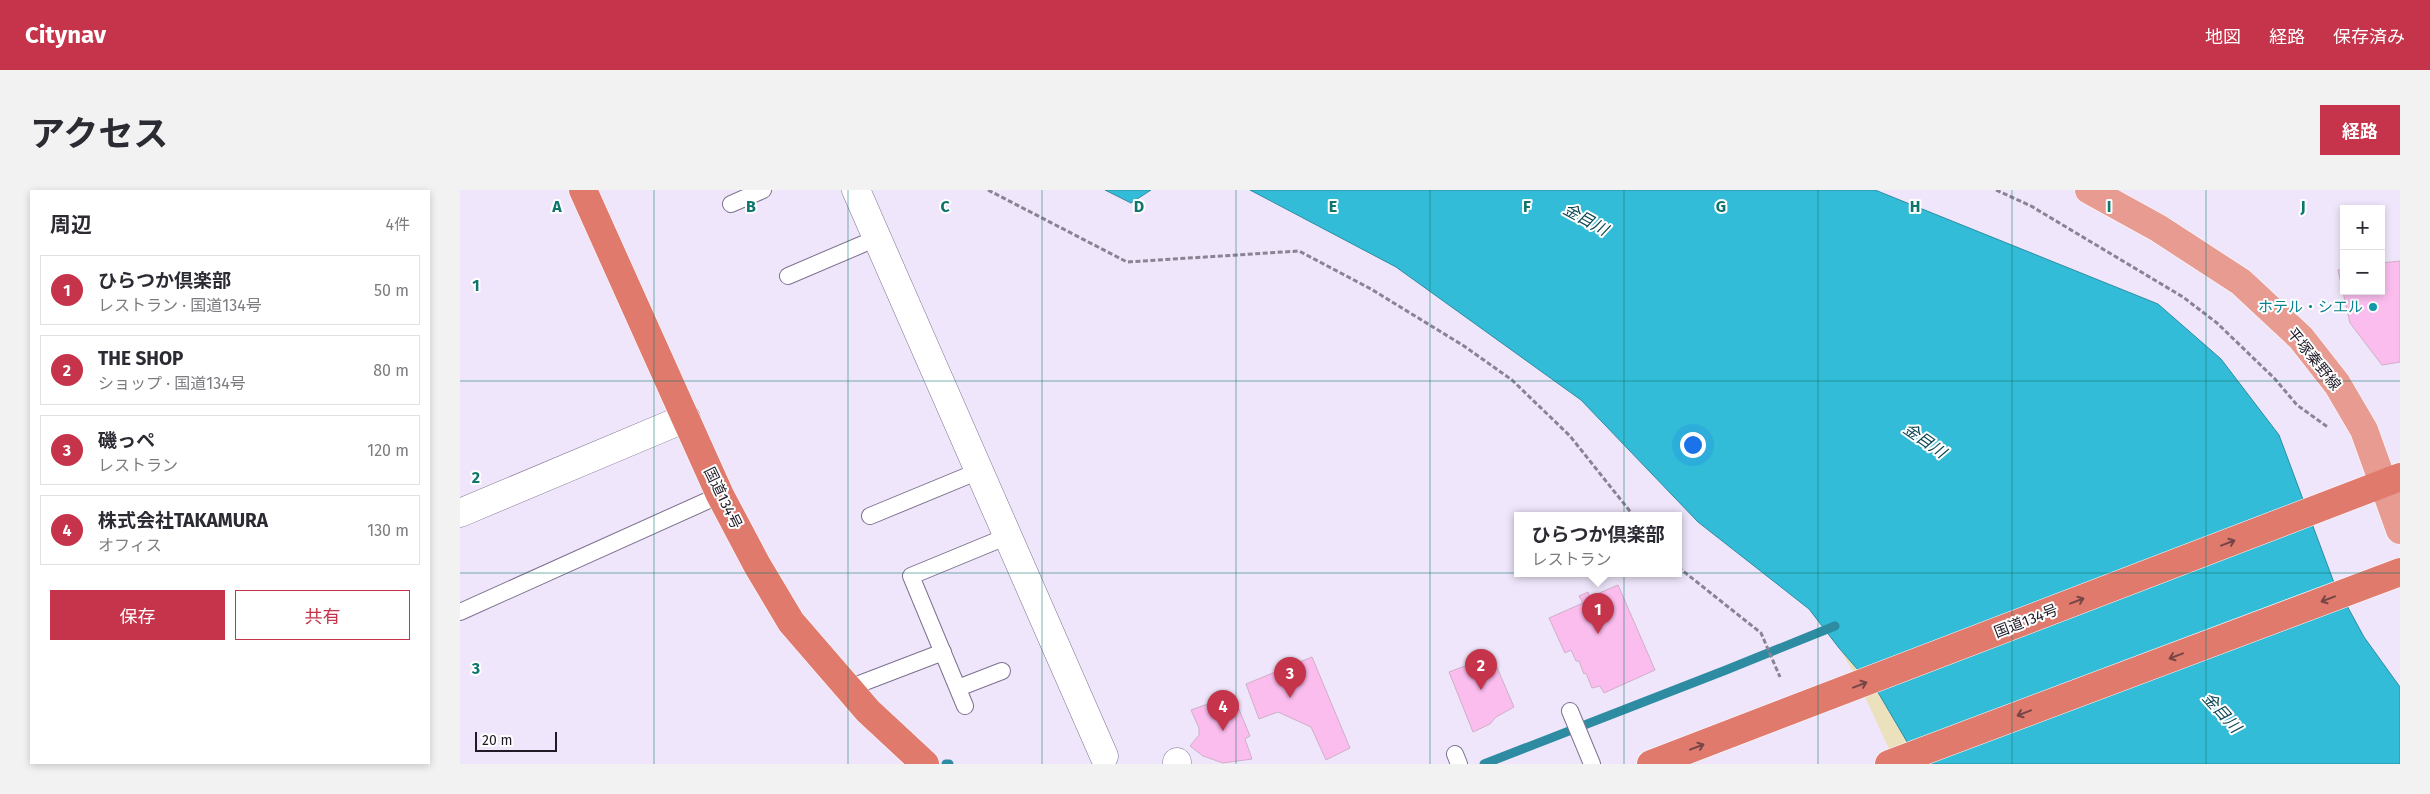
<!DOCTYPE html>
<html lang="ja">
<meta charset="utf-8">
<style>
body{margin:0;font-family:"Fira Sans","Noto Sans JP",sans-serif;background:#f2f2f3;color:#2b2b33}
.controls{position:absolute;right:15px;top:15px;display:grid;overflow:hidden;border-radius:0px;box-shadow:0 2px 8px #0003}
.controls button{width:45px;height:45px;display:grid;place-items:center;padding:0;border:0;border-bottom:1px solid #e1e1e2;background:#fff;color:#2b2b33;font:25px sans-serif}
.scale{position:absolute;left:15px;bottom:12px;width:82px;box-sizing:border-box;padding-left:5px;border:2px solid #201b27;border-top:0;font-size:14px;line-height:18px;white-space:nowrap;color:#201b27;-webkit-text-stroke:4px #fff;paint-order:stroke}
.you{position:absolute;left:1232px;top:254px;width:18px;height:18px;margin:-12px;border:4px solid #fff;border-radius:50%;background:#1a73e8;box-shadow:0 0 0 8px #1a73e833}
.badge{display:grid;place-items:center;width:32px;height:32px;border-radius:50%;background:#c5344a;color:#fff;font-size:16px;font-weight:700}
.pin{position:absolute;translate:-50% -41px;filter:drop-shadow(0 1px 2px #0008)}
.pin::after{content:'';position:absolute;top:26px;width:18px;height:15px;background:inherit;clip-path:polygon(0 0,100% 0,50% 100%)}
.popup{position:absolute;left:1054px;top:322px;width:168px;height:65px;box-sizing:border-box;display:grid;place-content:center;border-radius:0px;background:#fff;filter:drop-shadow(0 1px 4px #0005);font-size:16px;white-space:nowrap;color:#7c7c81}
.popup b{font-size:19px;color:#2b2b33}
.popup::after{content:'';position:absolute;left:50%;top:100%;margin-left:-10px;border:10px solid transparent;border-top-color:#fff}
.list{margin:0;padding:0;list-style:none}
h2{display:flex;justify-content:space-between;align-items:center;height:65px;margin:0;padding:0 20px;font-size:21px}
h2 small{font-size:16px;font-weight:400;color:#7c7c81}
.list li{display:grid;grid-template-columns:32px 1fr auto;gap:15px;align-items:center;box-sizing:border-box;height:70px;margin:0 10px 10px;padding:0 10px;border:1px solid #e1e1e2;border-radius:0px}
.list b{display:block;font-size:19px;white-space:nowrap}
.list p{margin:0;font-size:16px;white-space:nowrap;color:#7c7c81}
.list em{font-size:16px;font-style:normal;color:#7c7c81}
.actions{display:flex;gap:10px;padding:15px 20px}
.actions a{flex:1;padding:11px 0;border:1px solid #c5344a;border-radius:0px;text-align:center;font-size:18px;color:#c5344a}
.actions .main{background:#c5344a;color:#fff}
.map{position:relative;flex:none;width:1940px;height:574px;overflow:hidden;border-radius:0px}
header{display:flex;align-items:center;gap:30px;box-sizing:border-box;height:70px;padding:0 25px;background:#c5344a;color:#fff}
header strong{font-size:24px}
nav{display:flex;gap:28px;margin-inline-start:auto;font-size:18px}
.intro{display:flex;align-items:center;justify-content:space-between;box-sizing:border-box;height:120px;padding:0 30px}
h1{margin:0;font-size:35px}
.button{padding:12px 22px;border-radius:0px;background:#c5344a;color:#fff;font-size:18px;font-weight:700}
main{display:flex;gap:30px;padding:0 30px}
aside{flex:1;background:#fff;border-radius:0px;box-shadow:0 2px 8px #0003}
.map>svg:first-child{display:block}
.sand{fill:#ebe1bc}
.water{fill:#33bcd7;stroke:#2d8ca2}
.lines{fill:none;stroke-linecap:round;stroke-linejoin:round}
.stream{stroke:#2d8ca2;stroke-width:9}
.building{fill:#fbbdee;stroke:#cfafc8}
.service-casing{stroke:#7d708f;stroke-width:18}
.minor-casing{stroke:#7d708f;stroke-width:29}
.primary-casing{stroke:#fff;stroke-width:29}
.trunk-casing{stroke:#fff;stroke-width:29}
.path{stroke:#8a8393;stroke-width:3;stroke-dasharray:5 2.5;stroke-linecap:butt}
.service{stroke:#fff;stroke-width:16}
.minor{stroke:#fff;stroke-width:28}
.primary{stroke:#e89b91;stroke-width:28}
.trunk{stroke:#e07a6c;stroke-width:28}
.oneway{stroke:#764646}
.grid{fill:none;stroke:#0f766e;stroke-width:1;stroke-opacity:0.55}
.culture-dot{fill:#0f9aa8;stroke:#fff;stroke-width:2}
.labels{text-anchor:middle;stroke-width:4;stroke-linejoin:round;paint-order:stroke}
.culture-label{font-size:15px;fill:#0d838f;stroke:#fff;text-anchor:end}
.street-label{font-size:15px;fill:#201b27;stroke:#fff}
.water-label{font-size:16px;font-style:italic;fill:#0f4854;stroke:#fff}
.grid-label{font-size:16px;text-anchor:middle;font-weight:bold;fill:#0f766e;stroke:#fff;stroke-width:4;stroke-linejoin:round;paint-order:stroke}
</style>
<header>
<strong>Citynav</strong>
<nav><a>地図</a><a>経路</a><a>保存済み</a></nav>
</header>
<div class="intro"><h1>アクセス</h1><a class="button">経路</a></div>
<main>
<aside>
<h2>周辺<small>4件</small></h2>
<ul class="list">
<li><span class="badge">1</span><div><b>ひらつか倶楽部</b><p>レストラン · 国道134号</p></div><em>50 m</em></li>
<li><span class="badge">2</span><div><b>THE SHOP</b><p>ショップ · 国道134号</p></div><em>80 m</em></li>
<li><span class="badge">3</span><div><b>磯っペ</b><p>レストラン</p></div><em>120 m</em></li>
<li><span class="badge">4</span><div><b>株式会社TAKAMURA</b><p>オフィス</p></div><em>130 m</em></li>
</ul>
<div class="actions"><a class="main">保存</a><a>共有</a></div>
</aside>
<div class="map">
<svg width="1940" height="574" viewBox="0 0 1940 574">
<rect width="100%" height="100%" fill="#efe6fb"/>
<path class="sand" d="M 1379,458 L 1419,504 L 1460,574 L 1436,574 L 1394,483 Z"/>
<g class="water">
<path d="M 645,0 L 691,0 L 671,13 Z"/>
<path d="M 790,0 L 1415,0 L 1698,114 L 1761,169 L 1819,245 L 1873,390 L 1904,447 L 1940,497 L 1940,574 L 1460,574 L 1419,504 L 1379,458 L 1349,419 L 1238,332 L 1121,210 L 936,77 Z"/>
</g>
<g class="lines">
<g class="stream">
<path d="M 486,574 L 489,574"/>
<path d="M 1024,574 L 1266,480 L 1375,436"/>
</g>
</g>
<g class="building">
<path d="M 1940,71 L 1940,172 L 1922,175 L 1890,133 L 1878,80 L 1884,79 L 1884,101 L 1921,101 L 1921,73 Z"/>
<path d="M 1158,395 L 1195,480 L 1144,503 L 1140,496 L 1132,498 L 1126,483 L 1124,484 L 1119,471 L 1116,471 L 1111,460 L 1105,463 L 1089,428 L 1123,413 L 1119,406 L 1128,402 L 1130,407 Z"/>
<path d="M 1032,466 L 1054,517 L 1036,527 L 1030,534 L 1013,542 L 989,482 Z"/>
<path d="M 852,467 L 890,558 L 866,570 L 851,537 L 818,522 L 799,529 L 786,494 Z"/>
<path d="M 773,505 L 790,546 L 785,549 L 792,569 L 763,573 L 743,566 L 730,556 L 739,545 L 739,538 L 731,520 Z"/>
</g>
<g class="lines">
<defs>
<g id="service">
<path d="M 271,14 L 303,0"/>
<path d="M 328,86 L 417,48"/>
<path d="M 410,326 L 519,281"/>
<path d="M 0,422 L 260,305"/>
<path d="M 389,498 L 483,462"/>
<path d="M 498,498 L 542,481"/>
<path d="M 505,516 L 451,386 L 548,346"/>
<path d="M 1110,521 L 1132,574"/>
<path d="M 995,564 L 999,574"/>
</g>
<g id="minor">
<path d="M 396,0 L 644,566"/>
<path d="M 0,323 L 226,228"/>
<path d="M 717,574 L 717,572"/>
</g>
<path id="primary" d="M 1629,0 L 1698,38 L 1781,92 L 1841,148 L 1877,194 L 1904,240 L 1940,340"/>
<g id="trunk">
<path d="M 123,0 L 260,305 L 297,375 L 331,432 L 408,521 L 465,574"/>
<path d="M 1191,574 L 1940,287"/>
<path d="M 1429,574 L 1940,382"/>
</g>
</defs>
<use href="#service" class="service-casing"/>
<use href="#minor" class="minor-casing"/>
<use href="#primary" class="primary-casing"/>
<use href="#trunk" class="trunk-casing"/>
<g class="path">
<path d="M 528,0 L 667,72 L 839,61 L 911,99 L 1004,156 L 1052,190 L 1110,246 L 1173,325"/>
<path d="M 1536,0 L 1571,16 L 1723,107 L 1757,133 L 1815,189 L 1837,215 L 1869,238"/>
<path d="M 1218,377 L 1301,443 L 1320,487"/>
</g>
<use href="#service" class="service"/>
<use href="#minor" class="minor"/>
<use href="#primary" class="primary"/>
<use href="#trunk" class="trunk"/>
</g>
<defs><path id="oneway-shaft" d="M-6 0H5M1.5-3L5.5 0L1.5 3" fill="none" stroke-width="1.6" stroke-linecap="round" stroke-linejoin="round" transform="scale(1.25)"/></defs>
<g class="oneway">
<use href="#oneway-shaft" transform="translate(1768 353) rotate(-21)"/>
<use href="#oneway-shaft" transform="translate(1868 409) rotate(159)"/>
<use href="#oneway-shaft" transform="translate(1617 411) rotate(-21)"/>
<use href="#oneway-shaft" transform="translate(1716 466) rotate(159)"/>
<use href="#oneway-shaft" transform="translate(1400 495) rotate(-21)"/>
<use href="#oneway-shaft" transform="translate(1564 523) rotate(159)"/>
<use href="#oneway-shaft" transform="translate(1237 557) rotate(-21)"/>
</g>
<path class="grid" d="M 194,0 L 194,574M 388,0 L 388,574M 582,0 L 582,574M 776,0 L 776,574M 970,0 L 970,574M 1164,0 L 1164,574M 1358,0 L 1358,574M 1552,0 L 1552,574M 1746,0 L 1746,574M 0,191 L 1940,191M 0,383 L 1940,383"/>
<circle class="culture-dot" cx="1913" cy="117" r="5"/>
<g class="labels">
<g class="culture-label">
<text x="1903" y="122">ホテル・シエル</text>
</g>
<g class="street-label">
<text transform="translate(1854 169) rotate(51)" y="5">平塚秦野線</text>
<text transform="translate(263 308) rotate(64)" y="5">国道134号</text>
<text transform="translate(1566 431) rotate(-21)" y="5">国道134号</text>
</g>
<g class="water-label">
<text transform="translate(1126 29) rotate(29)" y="6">金目川</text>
<text transform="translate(1465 250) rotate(35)" y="6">金目川</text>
<text transform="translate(1762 522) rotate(48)" y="6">金目川</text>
</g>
</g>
<g class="grid-label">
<text x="97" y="22">A</text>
<text x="291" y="22">B</text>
<text x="485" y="22">C</text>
<text x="679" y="22">D</text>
<text x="873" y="22">E</text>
<text x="1067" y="22">F</text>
<text x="1261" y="22">G</text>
<text x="1455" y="22">H</text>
<text x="1649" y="22">I</text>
<text x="1843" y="22">J</text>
<text x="16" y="101">1</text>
<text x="16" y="293">2</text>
<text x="16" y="484">3</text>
</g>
</svg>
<div class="controls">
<button>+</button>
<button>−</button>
</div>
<div class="scale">20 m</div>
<div class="you"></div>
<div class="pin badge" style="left:1138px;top:444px">1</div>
<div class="popup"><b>ひらつか倶楽部</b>レストラン</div>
<div class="pin badge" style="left:1021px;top:500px">2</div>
<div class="pin badge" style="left:830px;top:508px">3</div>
<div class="pin badge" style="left:763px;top:541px">4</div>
</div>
</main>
